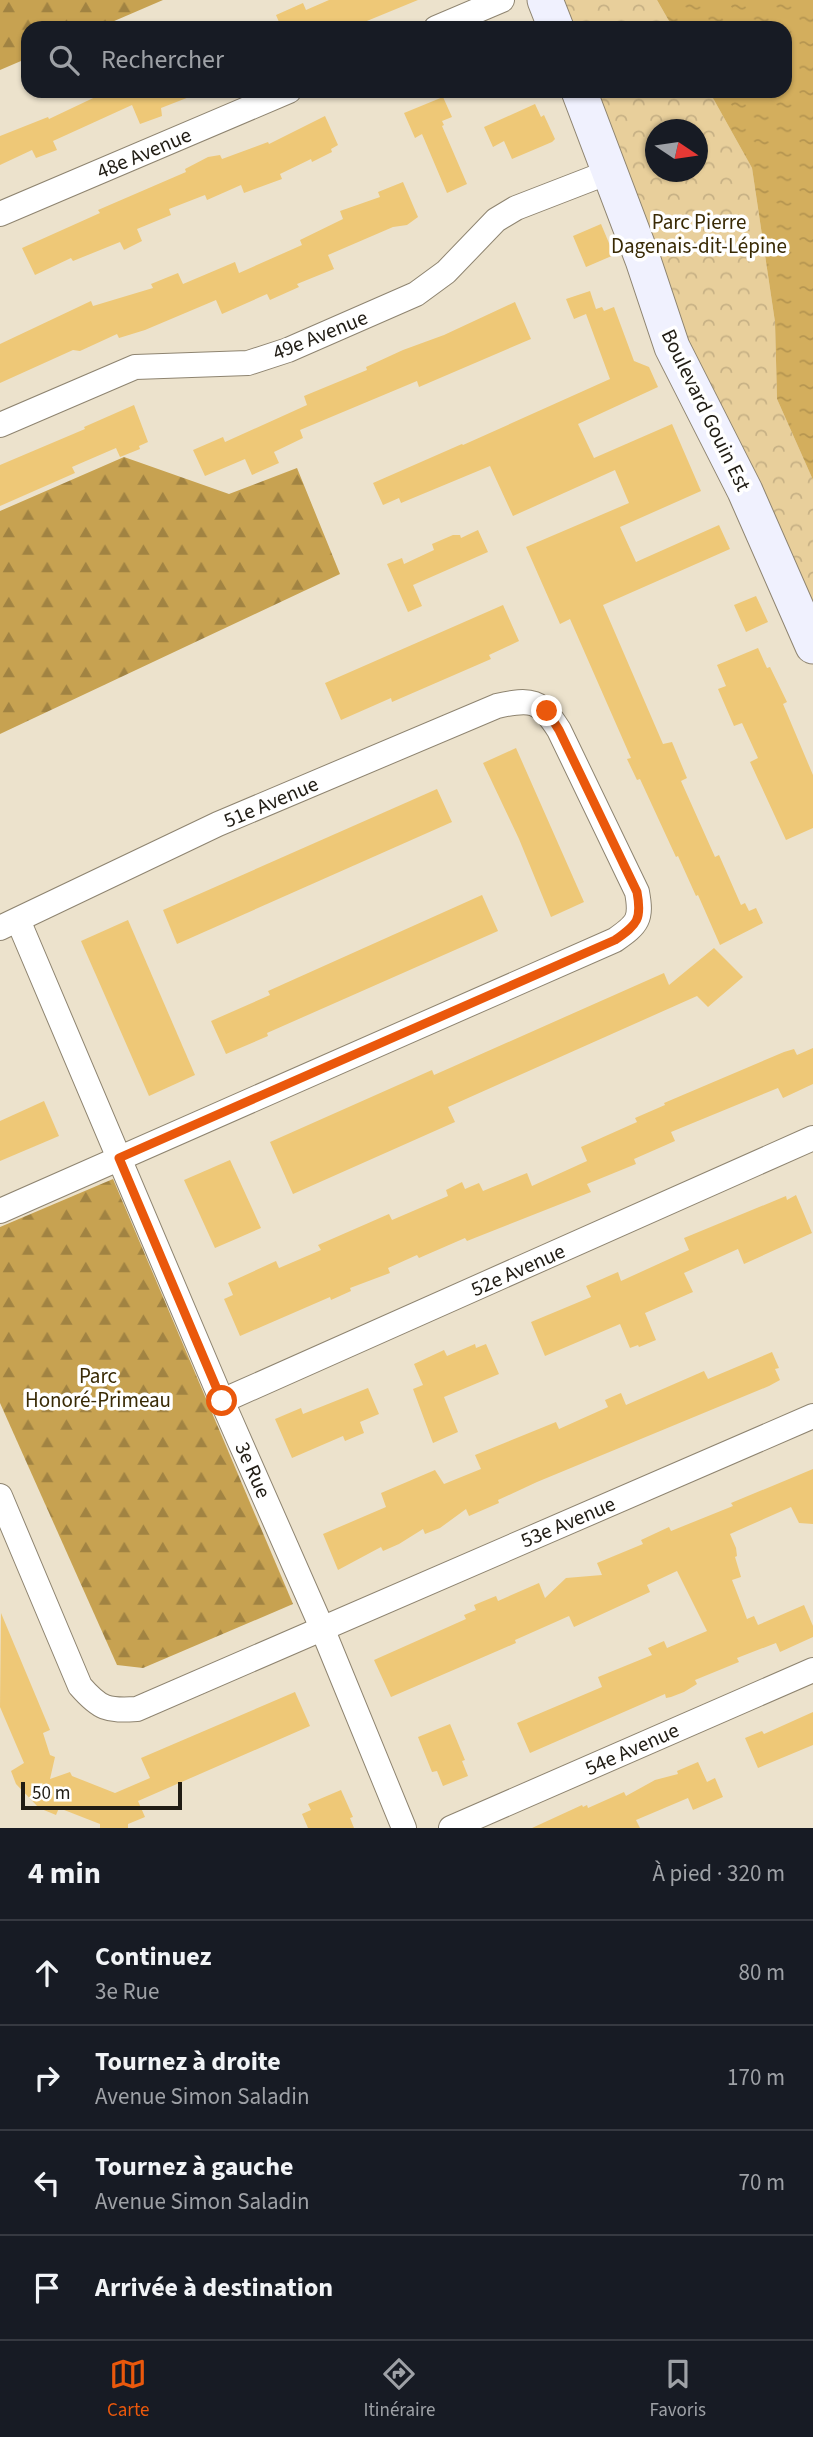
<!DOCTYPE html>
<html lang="fr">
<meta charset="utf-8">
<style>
body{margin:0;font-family:"Source Sans 3",sans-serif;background:#20242c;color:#f1f3f6}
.compass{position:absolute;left:645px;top:119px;width:63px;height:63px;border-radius:50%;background:#171b24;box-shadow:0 2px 5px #0004;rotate:103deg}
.scale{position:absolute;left:21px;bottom:18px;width:161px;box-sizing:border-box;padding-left:7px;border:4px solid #201c14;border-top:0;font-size:19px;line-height:24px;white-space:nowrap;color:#201c14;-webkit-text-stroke:5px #fff;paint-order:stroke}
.stop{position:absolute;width:21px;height:21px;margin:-16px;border:5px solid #ea580c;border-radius:50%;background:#fff}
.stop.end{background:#ea580c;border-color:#fff;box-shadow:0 2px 7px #0008}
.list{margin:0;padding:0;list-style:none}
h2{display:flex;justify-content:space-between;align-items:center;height:91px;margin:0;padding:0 28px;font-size:30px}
h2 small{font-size:23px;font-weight:400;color:#9ea1a6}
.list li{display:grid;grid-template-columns:46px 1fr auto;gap:21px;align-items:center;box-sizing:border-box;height:105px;padding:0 28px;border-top:2px solid #363941}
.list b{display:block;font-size:26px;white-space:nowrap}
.list p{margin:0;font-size:23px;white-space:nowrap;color:#9ea1a6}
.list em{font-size:23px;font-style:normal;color:#9ea1a6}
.icon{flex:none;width:38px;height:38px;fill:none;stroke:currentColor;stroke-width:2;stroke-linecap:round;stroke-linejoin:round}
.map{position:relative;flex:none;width:813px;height:1828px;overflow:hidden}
.search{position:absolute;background:#171b24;box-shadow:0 2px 5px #0004;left:21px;right:21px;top:21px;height:77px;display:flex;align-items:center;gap:18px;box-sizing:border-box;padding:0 24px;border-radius:21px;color:#9ea1a6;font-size:26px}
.sheet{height:511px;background:#171b24}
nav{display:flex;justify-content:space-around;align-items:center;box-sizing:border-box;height:98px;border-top:2px solid #363941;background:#171b24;font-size:19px;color:#9ea1a6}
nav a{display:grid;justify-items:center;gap:4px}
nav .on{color:#ea580c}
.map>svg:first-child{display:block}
.forest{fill:url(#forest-firs)}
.park{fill:url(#park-crowns);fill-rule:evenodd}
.water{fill:url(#water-ripples)}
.building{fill:#eec877}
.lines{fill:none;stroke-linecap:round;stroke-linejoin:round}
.street-casing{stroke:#8e8470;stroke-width:26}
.secondary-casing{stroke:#8e8470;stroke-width:37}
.street{stroke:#fff;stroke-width:24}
.secondary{stroke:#f0f1fe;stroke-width:35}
.route{stroke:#ea580c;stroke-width:9}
.labels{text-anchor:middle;stroke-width:7;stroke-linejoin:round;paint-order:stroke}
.street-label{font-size:21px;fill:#201c14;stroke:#fff}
.park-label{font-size:21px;fill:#392a05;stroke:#fff}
</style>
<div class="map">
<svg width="813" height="1828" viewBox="0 0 813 1828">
<defs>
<pattern id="forest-firs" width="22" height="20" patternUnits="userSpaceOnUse" patternTransform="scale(1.75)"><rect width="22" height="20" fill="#c7a251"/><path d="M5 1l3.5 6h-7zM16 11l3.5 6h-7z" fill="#a18342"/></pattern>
<pattern id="park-crowns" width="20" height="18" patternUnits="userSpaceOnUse" patternTransform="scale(1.75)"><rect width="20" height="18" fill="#e8cf9b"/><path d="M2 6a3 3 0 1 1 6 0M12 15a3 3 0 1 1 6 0" fill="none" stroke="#c7b185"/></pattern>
<pattern id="water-ripples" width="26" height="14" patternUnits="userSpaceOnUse" patternTransform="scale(1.75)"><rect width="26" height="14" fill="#d3ae5d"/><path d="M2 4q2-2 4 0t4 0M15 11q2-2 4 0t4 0" fill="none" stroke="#b59550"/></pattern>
</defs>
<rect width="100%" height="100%" fill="#ece2cc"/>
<g class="forest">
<path d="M 0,0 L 163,0 L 98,28 L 28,28 L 28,58 L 0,70 Z"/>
<path d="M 124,457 L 229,494 L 297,468 L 340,574 L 0,734 L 0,511 Z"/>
<path d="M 113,1179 L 293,1604 L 143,1668 L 117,1665 L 0,1403 L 0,1227 Z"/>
</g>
<g class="park">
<path d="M 545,0 L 657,0 L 673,28 L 556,28 Z"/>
<path d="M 579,91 L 709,91 L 752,168 L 775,322 L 777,399 L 813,480 L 813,659 ZM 656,130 L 698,130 L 698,172 L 656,172 Z"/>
</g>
<path class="water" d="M 657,0 L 813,0 L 813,480 L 777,399 L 775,322 L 752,168 L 709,91 L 785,91 L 785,28 L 673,28 Z"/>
<g class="building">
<path d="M 329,0 L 418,0 L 362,23 L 364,28 L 265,28 L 279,22 L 276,15 L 303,3 L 306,10 Z"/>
<path d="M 108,91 L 202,92 L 161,108 L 162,116 L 140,124 L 132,105 L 53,141 L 57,150 L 36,158 L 32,150 L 0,165 L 0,136 L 48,117 L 49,119 Z"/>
<path d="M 443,97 L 452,117 L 442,121 L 444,125 L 442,126 L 467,184 L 447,193 L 422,134 L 415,138 L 404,113 Z"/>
<path d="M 535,104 L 541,117 L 544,115 L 555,139 L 552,142 L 512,159 L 504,141 L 493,147 L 484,127 Z"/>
<path d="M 325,116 L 338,145 L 331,149 L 332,152 L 312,162 L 311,159 L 280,174 L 282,179 L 244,193 L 241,185 L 207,200 L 205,195 L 169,209 L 171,215 L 137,229 L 142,241 L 124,250 L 120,242 L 73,261 L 71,258 L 35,275 L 22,248 L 100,213 L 98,210 L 186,172 L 185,169 L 208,157 L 220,155 L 222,159 L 268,142 L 269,144 Z"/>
<path d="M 403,182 L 418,217 L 407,225 L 393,227 L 328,255 L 334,269 L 297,284 L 299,287 L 270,300 L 267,294 L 222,314 L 216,300 L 145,330 L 119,338 L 117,334 L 80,351 L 73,350 L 0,383 L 0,344 L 91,301 L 93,306 L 153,288 L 151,284 L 178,273 L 183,284 L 235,262 L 239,273 L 302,245 L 300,240 L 343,219 L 340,211 L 380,197 L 378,192 Z"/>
<path d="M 601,224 L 614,255 L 586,267 L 573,236 Z"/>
<path d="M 590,291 L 596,309 L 602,307 L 604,311 L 614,307 L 634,361 L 649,367 L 658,387 L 578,424 L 594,458 L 672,424 L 701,491 L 620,527 L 636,562 L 719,525 L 730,549 L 603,605 L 663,744 L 672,742 L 687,778 L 681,781 L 715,857 L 719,855 L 741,905 L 745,903 L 749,911 L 756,908 L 763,923 L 720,945 L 698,895 L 696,896 L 678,856 L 676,857 L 640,779 L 637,780 L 627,759 L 631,758 L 570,619 L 560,624 L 526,547 L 629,503 L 615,470 L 513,516 L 490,466 L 401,503 L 399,498 L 383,505 L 373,483 L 462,444 L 463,445 L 610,379 L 586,314 L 574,319 L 566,299 Z"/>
<path d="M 515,302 L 531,339 L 419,387 L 417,381 L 300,430 L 303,438 L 274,452 L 279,463 L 252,475 L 245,459 L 205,476 L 193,450 L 223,437 L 225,442 L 307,405 L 304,396 L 367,370 L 366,367 L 403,350 L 444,335 Z"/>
<path d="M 134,405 L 148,442 L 139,446 L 140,449 L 120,457 L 116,448 L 72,467 L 75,473 L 0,506 L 0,465 L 85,429 L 84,427 Z"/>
<path d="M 478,530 L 488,552 L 413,585 L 422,606 L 408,612 L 387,564 L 402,558 L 404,564 L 434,550 L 432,544 L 453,535 L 460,535 L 461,538 Z"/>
<path d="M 756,596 L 768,622 L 746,632 L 734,605 Z"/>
<path d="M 503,605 L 519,641 L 489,655 L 491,659 L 392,702 L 391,698 L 341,720 L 325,683 Z"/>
<path d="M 758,648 L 767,668 L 770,667 L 787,702 L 783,704 L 813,775 L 813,828 L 786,840 L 750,762 L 758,758 L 742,723 L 734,726 L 718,689 L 726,686 L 717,665 Z"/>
<path d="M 516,748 L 584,902 L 551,917 L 519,839 L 483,763 Z"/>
<path d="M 437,789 L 452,822 L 177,944 L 163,910 Z"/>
<path d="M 482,895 L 498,931 L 267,1033 L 268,1036 L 226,1054 L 211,1021 L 270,995 L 268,991 Z"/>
<path d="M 128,920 L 195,1075 L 149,1096 L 81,941 Z"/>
<path d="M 714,948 L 743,977 L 708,1007 L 697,996 L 448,1107 L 455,1122 L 293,1194 L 270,1142 L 432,1070 L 434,1075 L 664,973 L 669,985 Z"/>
<path d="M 813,1048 L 813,1084 L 783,1098 L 778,1088 L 671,1132 L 675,1141 L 634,1159 L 636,1164 L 587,1184 L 591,1192 L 467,1241 L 465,1238 L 419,1258 L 417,1255 L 388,1268 L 390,1273 L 350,1288 L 351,1291 L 331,1300 L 330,1297 L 240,1336 L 224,1299 L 233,1295 L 228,1283 L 276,1261 L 279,1268 L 321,1250 L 318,1245 L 389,1214 L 392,1220 L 448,1196 L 446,1190 L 462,1182 L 465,1189 L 479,1183 L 483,1191 L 527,1173 L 532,1186 L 587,1161 L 581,1147 L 637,1122 L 635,1118 L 665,1105 L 664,1103 L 784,1052 L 794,1049 L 797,1055 Z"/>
<path d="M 44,1101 L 59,1136 L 0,1161 L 0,1121 Z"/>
<path d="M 230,1160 L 261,1228 L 215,1248 L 184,1180 Z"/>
<path d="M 796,1195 L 812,1233 L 744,1264 L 738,1249 L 684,1273 L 693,1292 L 645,1313 L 656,1340 L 639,1347 L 638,1345 L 630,1348 L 620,1324 L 545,1356 L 531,1322 L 591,1297 L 586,1286 L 618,1272 L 621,1281 L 689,1250 L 684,1238 L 786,1196 L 787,1200 Z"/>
<path d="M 475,1344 L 476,1348 L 486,1344 L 499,1374 L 444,1397 L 458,1432 L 433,1443 L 413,1389 L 423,1385 L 414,1364 L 444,1350 L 447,1356 Z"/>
<path d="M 772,1352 L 779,1368 L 775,1369 L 780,1380 L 769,1386 L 537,1482 L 498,1500 L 499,1503 L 469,1516 L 466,1509 L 440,1528 L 425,1534 L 423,1529 L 399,1544 L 383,1551 L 381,1547 L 338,1570 L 323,1534 L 386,1507 L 381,1493 L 435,1470 L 444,1484 L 481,1469 L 475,1455 L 556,1422 L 559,1429 L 608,1407 L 605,1400 L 621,1393 L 626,1405 L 704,1371 L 708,1379 Z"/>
<path d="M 368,1388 L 379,1414 L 360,1422 L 364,1433 L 345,1441 L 343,1436 L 292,1458 L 275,1419 L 301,1408 L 303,1414 Z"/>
<path d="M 813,1469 L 813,1524 L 799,1523 L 791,1507 L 730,1534 L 736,1548 L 737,1556 L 735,1557 L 741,1577 L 732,1580 L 747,1619 L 754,1616 L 758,1625 L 804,1605 L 813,1626 L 813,1637 L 780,1652 L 776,1643 L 737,1658 L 739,1662 L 695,1680 L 697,1684 L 684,1692 L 671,1697 L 666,1698 L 665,1694 L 530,1753 L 517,1723 L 602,1687 L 598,1677 L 652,1655 L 648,1648 L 664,1641 L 667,1648 L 707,1631 L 677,1571 L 647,1585 L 650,1592 L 574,1627 L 569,1616 L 515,1640 L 516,1643 L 391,1697 L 374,1660 L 466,1619 L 464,1615 L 476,1610 L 474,1605 L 496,1596 L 498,1601 L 539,1583 L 545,1598 L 566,1578 L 602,1575 L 597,1563 L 643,1544 L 641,1540 L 669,1527 L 671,1531 L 733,1506 L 731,1503 Z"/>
<path d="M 1,1613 L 50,1730 L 43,1733 L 50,1755 L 55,1757 L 50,1779 L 70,1772 L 72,1776 L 115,1793 L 150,1778 L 141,1758 L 295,1692 L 310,1726 L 138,1801 L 145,1817 L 128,1824 L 128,1828 L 100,1828 L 100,1824 L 59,1808 L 56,1815 L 39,1808 L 16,1784 L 11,1771 L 24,1763 L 0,1707 Z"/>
<path d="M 813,1712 L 813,1745 L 758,1768 L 745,1738 L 762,1731 L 764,1734 Z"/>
<path d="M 450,1724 L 465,1760 L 462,1761 L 468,1776 L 443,1786 L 437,1771 L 432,1772 L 418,1737 Z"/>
<path d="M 698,1762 L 707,1782 L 715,1778 L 723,1797 L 693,1810 L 688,1798 L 636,1820 L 640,1828 L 532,1828 L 582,1805 L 583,1807 L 587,1805 L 588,1808 L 624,1792 L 626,1796 L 655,1780 L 678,1774 L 677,1771 Z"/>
<path d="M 341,1790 L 353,1817 L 350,1818 L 354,1828 L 308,1828 L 302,1814 L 311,1810 L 308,1804 Z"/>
</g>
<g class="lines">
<defs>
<g id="street">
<path d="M 436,28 L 502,0"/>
<path d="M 0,214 L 289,91"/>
<path d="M 0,425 L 135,367 L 248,363 L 288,350 L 416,294 L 446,272 L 496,220 L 516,208 L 609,172"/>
<path d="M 18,920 L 222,1401 L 322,1628 L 404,1828"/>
<path d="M 0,928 L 218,824 L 497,706 C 532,698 540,700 559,730 L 637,892 C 642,919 638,924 615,940 L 0,1211"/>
<path d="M 222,1401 L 813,1138"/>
<path d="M 0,1496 L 80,1686 C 100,1709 107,1711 137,1709 L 813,1416"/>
<path d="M 451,1828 L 813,1670"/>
</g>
<g id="secondary">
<path d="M 545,0 L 556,28"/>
<path d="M 579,91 L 643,260 L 672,347 L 745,491 L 813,646"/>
</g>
</defs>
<use href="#street" class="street-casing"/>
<use href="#secondary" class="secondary-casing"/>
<use href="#street" class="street"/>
<use href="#secondary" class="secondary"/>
</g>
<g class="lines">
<path class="route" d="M 222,1401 L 119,1158 L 615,940 C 638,924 642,919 637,892 L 559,730 L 547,711"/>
</g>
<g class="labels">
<g class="street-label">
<text transform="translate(144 153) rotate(-23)" y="7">48e Avenue</text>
<text transform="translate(320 335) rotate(-22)" y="7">49e Avenue</text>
<text transform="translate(706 410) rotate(64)" y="7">Boulevard Gouin Est</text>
<text transform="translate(271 802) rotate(-23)" y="7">51e Avenue</text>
<text transform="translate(518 1270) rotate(-24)" y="7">52e Avenue</text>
<text transform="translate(253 1470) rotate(66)" y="7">3e Rue</text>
<text transform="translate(568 1522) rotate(-23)" y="7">53e Avenue</text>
<text transform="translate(632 1749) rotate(-24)" y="7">54e Avenue</text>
</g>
<g class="park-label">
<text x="699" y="229">Parc Pierre<tspan x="699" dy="24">Dagenais-dit-Lépine</tspan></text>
<text x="98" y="1383">Parc<tspan x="98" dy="24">Honoré-Primeau</tspan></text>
</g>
</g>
</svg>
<svg class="compass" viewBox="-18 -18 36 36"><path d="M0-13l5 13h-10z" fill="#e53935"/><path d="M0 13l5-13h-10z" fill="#9ea1a6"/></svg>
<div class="scale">50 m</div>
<div class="stop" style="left:222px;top:1401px"></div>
<div class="stop end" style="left:547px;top:711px"></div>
<div class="search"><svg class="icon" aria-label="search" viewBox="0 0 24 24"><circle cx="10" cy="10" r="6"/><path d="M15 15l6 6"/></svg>Rechercher</div>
</div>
<section class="sheet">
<h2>4 min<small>À pied · 320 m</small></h2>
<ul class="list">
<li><svg class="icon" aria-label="ahead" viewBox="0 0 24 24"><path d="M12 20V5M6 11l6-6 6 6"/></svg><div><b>Continuez</b><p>3e Rue</p></div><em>80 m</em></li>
<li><svg class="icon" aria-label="right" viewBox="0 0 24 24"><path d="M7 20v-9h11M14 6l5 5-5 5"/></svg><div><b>Tournez à droite</b><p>Avenue Simon Saladin</p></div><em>170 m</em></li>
<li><svg class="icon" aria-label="left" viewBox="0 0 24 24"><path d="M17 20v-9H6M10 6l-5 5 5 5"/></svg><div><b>Tournez à gauche</b><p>Avenue Simon Saladin</p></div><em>70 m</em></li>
<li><svg class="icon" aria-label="arrive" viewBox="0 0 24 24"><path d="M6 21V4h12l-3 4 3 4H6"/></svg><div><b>Arrivée à destination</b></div></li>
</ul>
</section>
<nav>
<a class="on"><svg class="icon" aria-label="map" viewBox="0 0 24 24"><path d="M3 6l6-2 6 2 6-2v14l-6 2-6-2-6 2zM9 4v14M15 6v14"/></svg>Carte</a>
<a><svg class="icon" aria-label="directions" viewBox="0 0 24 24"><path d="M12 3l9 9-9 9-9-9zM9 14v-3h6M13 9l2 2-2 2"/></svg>Itinéraire</a>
<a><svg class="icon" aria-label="saved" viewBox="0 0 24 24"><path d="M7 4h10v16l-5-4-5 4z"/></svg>Favoris</a>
</nav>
